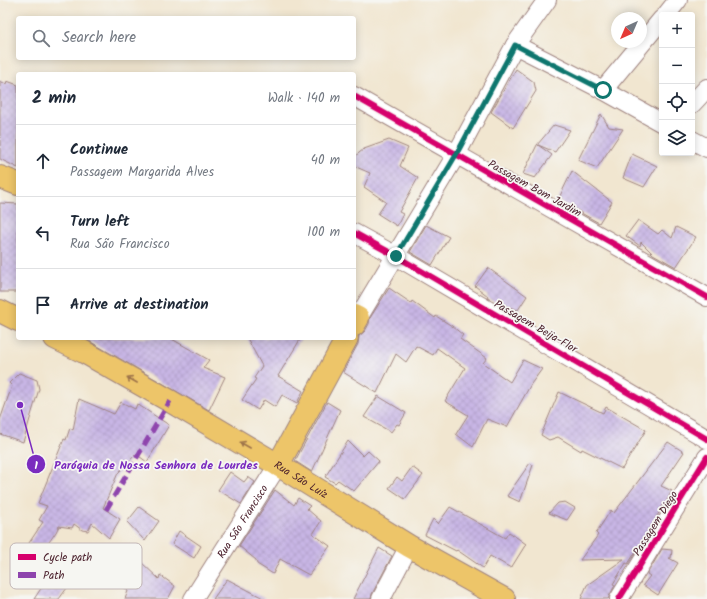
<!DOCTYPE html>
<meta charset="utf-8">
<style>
body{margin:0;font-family:Kalam,sans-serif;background:#f6f6f7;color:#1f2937}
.controls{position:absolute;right:12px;top:12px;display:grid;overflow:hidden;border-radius:4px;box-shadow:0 2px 10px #0003}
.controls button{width:36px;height:36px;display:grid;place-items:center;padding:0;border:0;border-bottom:1px solid #e0e1e3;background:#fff;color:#1f2937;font:20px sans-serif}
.compass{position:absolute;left:611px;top:12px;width:36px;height:36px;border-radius:50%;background:#fff;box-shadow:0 2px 10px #0003;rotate:224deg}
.stop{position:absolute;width:12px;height:12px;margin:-9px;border:3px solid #0f766e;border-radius:50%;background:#fff}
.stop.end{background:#0f766e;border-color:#fff;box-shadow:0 1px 4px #0008}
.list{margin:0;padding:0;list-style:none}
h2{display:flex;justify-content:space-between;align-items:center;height:52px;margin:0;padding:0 16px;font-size:17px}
h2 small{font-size:13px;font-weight:400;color:#747a83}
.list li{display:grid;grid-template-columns:26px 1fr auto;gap:12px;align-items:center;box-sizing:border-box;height:72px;padding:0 16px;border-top:1px solid #e0e1e3}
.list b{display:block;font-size:15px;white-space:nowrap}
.list p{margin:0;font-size:13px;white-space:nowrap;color:#747a83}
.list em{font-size:13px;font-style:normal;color:#747a83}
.icon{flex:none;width:22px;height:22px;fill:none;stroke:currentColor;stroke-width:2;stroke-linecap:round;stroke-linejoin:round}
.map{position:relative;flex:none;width:707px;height:599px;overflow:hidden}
.search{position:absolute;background:#fff;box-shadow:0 2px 10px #0003;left:16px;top:16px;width:340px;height:44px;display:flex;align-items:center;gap:10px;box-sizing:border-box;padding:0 14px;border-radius:4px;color:#747a83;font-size:15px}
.panel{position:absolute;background:#fff;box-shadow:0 2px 10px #0003;left:16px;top:72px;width:340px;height:268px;border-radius:4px}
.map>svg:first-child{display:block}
.building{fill:url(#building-cross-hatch)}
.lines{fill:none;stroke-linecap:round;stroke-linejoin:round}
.minor-casing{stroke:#9e827e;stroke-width:20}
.major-casing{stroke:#9e827e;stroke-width:24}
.minor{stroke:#fff;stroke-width:18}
.major{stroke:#edc569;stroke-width:22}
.quiet{stroke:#8e44ad;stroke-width:5;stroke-dasharray:10 5;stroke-linecap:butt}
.cycleway-casing{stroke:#f6f6f2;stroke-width:8}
.cycleway{stroke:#d6006c;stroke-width:6}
.oneway{stroke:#9c724a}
.route{stroke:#0f766e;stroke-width:5}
.labels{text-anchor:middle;stroke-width:3.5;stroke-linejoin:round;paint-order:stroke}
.street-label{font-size:11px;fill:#4a1f2b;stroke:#f6f6f2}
.key{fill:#f6f6f2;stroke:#c2b6b6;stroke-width:1}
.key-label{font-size:11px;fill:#4a1f2b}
.leader{fill:none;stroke:#7b2cbf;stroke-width:1.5}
.callout-dot{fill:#7b2cbf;stroke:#f6f6f2;stroke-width:1.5}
.mark-label{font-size:12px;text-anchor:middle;font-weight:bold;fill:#fff}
.callout-label{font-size:12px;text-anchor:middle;font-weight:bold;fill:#7b2cbf;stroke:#f6f6f2;stroke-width:3.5;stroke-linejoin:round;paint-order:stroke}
</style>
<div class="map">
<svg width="707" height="599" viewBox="0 0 707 599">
<defs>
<pattern id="building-cross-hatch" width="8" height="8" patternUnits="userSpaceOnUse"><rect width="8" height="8" fill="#c8b6e5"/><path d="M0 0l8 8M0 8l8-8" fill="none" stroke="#ad9cc5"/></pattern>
</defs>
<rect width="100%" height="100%" fill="#f6f6f2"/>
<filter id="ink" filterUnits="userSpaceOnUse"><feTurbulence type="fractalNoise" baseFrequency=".025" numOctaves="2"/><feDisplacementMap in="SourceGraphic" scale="8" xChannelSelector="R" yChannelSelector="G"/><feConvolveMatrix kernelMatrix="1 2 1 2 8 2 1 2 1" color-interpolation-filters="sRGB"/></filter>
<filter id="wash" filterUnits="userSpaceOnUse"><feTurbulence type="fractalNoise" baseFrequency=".012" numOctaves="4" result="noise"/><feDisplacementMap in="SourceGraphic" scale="16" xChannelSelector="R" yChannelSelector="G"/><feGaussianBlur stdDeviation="0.9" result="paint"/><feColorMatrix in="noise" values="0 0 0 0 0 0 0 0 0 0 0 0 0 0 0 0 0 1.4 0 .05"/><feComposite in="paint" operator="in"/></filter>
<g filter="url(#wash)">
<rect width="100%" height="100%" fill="#f1e6d0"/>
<g id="blocks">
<g class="building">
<path d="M 516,69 L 534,82 L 536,91 L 513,128 L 491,112 Z"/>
<path d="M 0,81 L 6,84 L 7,81 L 18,85 L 18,168 L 0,159 Z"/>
<path d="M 601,114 L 609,127 L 623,129 L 597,168 L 578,160 Z"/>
<path d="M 554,125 L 570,130 L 555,152 L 538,145 L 552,155 L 535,178 L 523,174 L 537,145 Z"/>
<path d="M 389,140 L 408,148 L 400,166 L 418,178 L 399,212 L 403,214 L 397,226 L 378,214 L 386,202 L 364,187 L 370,173 L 354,166 L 354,157 L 364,149 Z"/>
<path d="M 632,154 L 657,166 L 644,187 L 623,178 Z"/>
<path d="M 572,171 L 612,202 L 599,223 L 558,200 Z"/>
<path d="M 0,203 L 18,204 L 18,292 L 0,292 Z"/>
<path d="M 638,220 L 658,234 L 662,230 L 672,238 L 676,227 L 696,237 L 676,267 L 653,254 L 641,242 L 640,246 L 626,236 Z"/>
<path d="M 426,225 L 449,237 L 432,265 L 410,252 Z"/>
<path d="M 488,268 L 527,296 L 518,310 L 499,304 L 487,298 L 488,296 L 475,286 Z"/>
<path d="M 389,288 L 411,303 L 412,301 L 435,318 L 436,316 L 452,326 L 463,335 L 460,339 L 487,358 L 483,363 L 510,382 L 523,360 L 542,369 L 531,384 L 507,427 L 487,419 L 473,447 L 456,434 L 468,415 L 445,401 L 465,368 L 437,348 L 433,355 L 416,346 L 406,362 L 396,354 L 377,393 L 343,372 L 358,344 L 359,336 L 365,331 L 369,324 L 370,318 Z"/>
<path d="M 84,338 L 170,338 L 209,360 L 203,368 L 225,377 L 209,410 Z"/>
<path d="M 247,338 L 301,338 L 278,376 L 303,391 L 297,403 L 282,395 L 275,407 L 264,400 L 258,410 L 242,400 L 256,379 L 254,378 L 262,366 Z"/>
<path d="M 19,373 L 37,380 L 39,389 L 23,442 L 0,434 L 0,420 L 12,386 L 9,383 Z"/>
<path d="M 559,392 L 603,413 L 606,407 L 646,430 L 622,469 L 582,449 L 581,451 L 558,437 L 549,440 L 541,435 Z"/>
<path d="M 378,396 L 406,413 L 399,425 L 397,424 L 391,432 L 364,417 Z"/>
<path d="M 79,399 L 114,414 L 121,402 L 135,409 L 137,404 L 169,425 L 147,462 L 136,454 L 118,473 L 103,508 L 120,519 L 109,538 L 92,523 L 88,531 L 82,530 L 74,524 L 72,528 L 59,526 L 56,532 L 43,551 L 37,551 L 29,543 L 43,522 L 39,520 L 47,506 L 38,503 L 64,439 L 66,440 L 70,428 L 73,430 Z"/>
<path d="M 327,402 L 340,410 L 312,472 L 295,461 Z"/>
<path d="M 348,441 L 363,456 L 368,451 L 379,461 L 354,491 L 338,480 L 335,483 L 325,477 Z"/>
<path d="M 668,442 L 684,452 L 661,486 L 672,491 L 664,506 L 663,505 L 653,524 L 628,564 L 626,563 L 613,584 L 615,585 L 608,599 L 581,599 L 587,585 L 624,559 L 580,560 L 598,535 L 596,533 L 611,510 L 614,513 Z"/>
<path d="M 530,463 L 533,465 L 520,502 L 507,496 Z"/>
<path d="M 412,467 L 423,475 L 405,499 L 389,488 L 397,477 L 402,481 Z"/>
<path d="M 230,472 L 244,482 L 248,477 L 255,482 L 241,504 L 218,490 Z"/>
<path d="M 275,490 L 294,505 L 298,498 L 310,506 L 307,509 L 321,521 L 313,534 L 330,546 L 309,575 L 280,559 L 273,574 L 257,564 L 256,560 L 239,546 Z"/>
<path d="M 565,502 L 575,508 L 567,520 L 549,513 L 558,503 Z"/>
<path d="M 139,507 L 159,521 L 145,541 L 127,522 Z"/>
<path d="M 450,507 L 505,538 L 509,532 L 526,544 L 511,568 L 490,556 L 483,568 L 457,550 L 456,551 L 425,535 L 433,519 L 438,524 Z"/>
<path d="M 179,531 L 201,546 L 194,558 L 172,544 Z"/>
<path d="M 379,548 L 392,556 L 372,594 L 371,599 L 353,599 Z"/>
<path d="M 662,549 L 672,550 L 671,558 L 669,558 L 678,563 L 658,595 L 643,585 L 650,576 L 647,574 Z"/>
<path d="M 141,562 L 159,579 L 160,575 L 175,586 L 168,599 L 125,599 L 128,591 L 123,586 Z"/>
<path d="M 52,572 L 67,588 L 59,599 L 34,599 Z"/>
<path d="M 227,579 L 265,599 L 213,599 Z"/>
</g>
</g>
</g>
<g filter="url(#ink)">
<use href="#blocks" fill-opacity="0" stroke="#9e827e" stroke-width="1"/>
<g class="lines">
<defs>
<g id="minor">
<path d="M 666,15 L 678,0"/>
<path d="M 515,45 L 603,90 L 662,123"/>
<path d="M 603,90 L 662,19"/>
<path d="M 354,96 L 707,297"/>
<path d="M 692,104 L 707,88"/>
<path d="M 692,140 L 707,148"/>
<path d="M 354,233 L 396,256 L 707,439"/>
<path d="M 358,318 L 456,155 L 515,45 L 547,0"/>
<path id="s1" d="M 193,599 L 278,465"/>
<path d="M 381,599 L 409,546"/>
<path d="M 619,599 L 707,457"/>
</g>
<g id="major">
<path d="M 0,177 L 18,184"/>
<path d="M 0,311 L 18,320"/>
<path d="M 354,316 L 358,318 L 354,325"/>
<path id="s2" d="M 55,338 L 84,352 L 170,401 L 278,465 L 409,546 L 504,599"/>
<path d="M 278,465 L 347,338"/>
</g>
</defs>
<use href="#minor" class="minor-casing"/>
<use href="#major" class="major-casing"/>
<use href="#minor" class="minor"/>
<use href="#major" class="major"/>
<path class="quiet" d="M 106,510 L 170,401"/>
<defs>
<g id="cycleway">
<path d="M 354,96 L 707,297"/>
<path d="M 354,233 L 396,256 L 707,439"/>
<path d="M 619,599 L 707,457"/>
</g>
</defs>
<use href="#cycleway" class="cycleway-casing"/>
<use href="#cycleway" class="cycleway"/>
</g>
<defs><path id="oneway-shaft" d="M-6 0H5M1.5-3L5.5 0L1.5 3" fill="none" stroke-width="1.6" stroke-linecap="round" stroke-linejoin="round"/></defs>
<g class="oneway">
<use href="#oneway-shaft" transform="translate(132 380) rotate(-150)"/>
<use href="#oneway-shaft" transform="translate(245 445) rotate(-150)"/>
</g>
</g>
<g class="lines" filter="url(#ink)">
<path class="route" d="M 396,256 L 456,155 L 515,45 L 603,90"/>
</g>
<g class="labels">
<g class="street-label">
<text transform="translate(535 188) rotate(29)" y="4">Passagem Bom Jardim</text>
<text transform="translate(536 326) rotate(30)" y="4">Passagem Beija-Flor</text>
<text dy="4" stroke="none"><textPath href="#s2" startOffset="284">Rua São Luíz</textPath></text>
<text dy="4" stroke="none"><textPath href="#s1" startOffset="92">Rua São Francisco</textPath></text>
<text transform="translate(655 523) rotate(-58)" y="4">Passagem Diego</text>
</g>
</g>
<rect x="10" y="543" width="132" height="46" rx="6" class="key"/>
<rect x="18" y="554" width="18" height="6" fill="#d6006c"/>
<rect x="18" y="572" width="18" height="6" fill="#8e44ad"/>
<g class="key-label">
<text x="43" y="561">Cycle path</text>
<text x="43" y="579">Path</text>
</g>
<path class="leader" d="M20 405L36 464"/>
<g class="callout-dot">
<circle cx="20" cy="405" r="4"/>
<circle cx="36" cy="464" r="10"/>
</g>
<g class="mark-label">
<text x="36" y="469">1</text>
</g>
<g class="callout-label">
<text x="156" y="469">Paróquia de Nossa Senhora de Lourdes</text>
</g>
</svg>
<div class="controls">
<button>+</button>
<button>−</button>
<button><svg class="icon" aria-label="locate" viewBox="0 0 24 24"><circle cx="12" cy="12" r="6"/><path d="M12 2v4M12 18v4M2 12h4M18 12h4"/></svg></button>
<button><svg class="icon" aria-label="layers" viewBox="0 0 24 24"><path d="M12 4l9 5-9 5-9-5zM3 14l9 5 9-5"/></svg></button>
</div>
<svg class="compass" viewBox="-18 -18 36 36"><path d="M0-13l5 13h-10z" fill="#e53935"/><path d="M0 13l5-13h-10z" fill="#747a83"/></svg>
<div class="stop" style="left:603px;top:90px"></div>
<div class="stop end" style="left:396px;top:256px"></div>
<div class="search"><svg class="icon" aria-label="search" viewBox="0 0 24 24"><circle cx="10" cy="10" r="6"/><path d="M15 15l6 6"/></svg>Search here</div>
<section class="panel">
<h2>2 min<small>Walk · 140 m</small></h2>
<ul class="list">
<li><svg class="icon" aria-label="ahead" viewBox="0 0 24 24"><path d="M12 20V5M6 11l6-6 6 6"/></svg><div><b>Continue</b><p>Passagem Margarida Alves</p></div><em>40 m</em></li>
<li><svg class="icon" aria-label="left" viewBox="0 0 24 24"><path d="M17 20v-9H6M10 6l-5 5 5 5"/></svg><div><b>Turn left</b><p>Rua São Francisco</p></div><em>100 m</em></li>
<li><svg class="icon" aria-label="arrive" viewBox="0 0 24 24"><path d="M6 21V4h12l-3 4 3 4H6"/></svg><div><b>Arrive at destination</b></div></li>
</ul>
</section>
</div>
